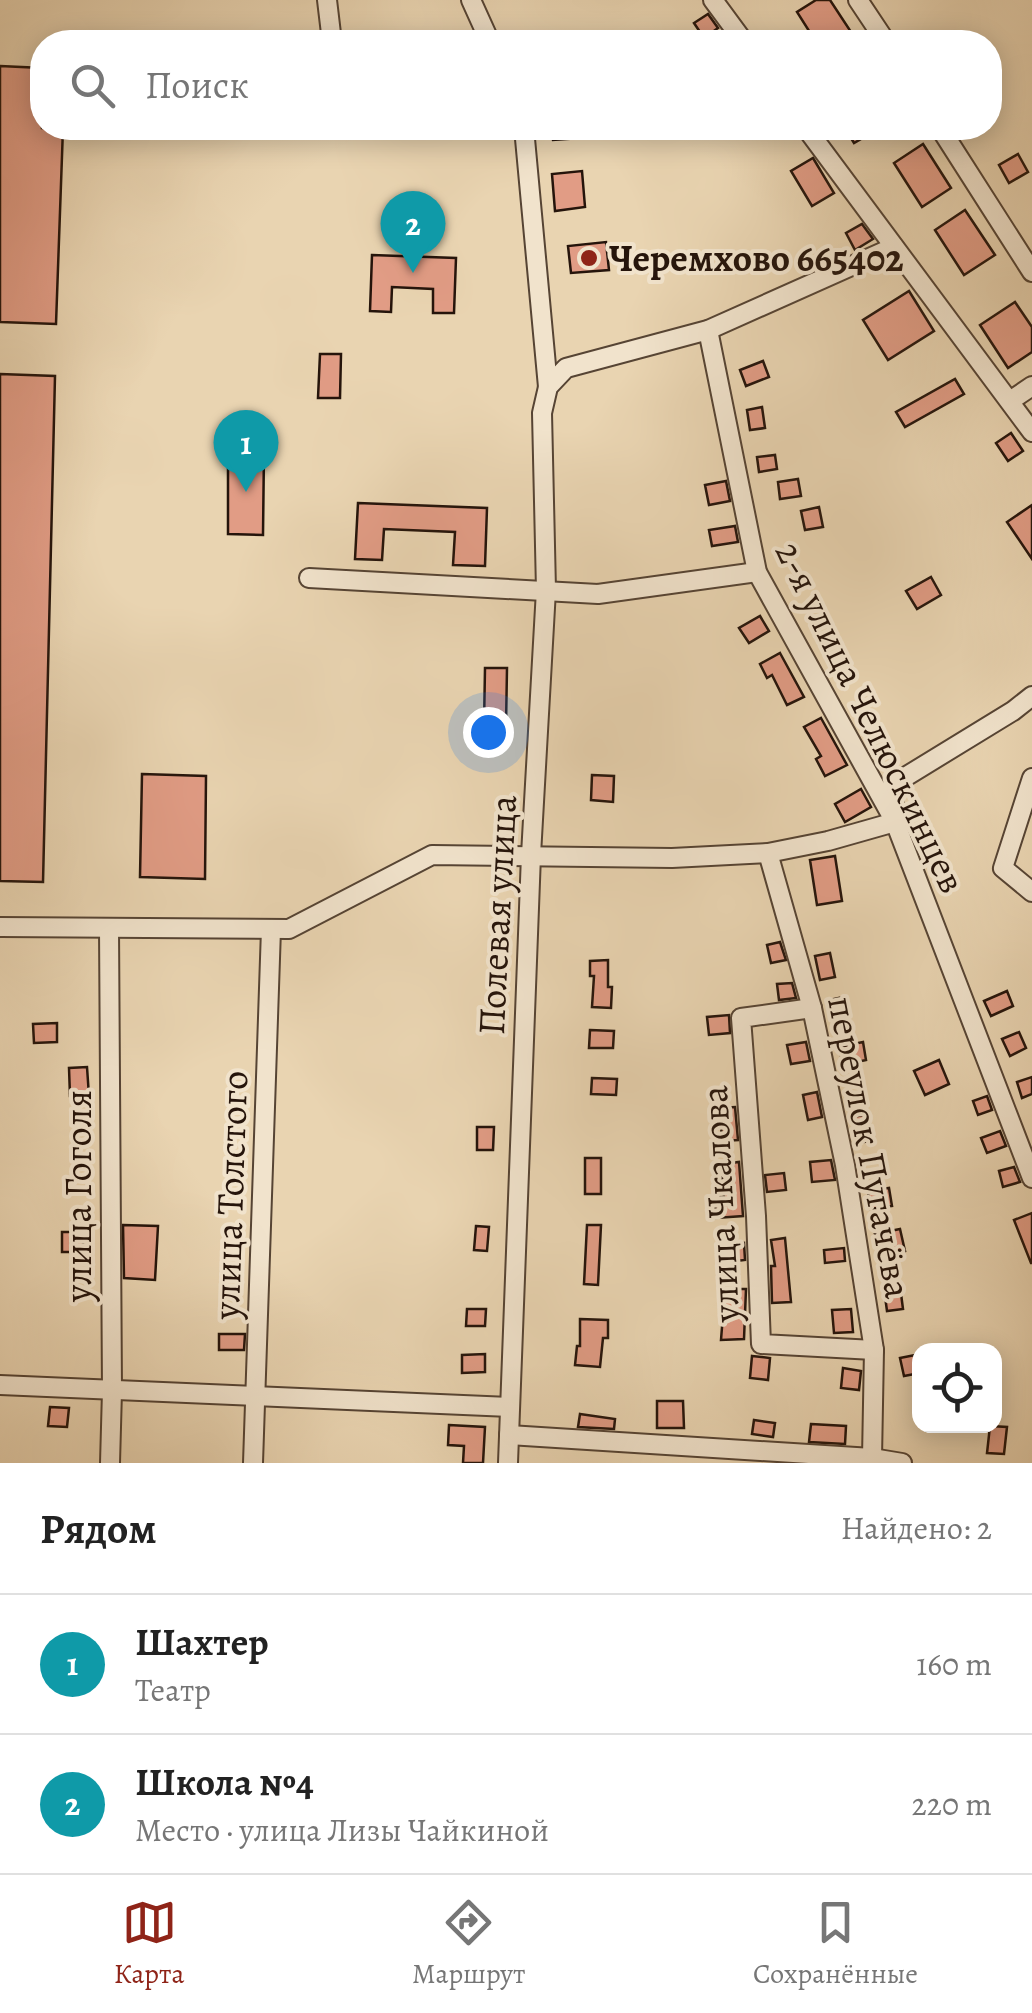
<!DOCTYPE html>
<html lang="ru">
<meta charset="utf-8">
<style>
body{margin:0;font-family:Alegreya,serif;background:#f2f2f2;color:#222}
.controls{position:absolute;right:30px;bottom:30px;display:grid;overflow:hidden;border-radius:20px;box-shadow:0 5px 25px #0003}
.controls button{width:90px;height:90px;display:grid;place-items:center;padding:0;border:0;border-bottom:2px solid #e0e0e0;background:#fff;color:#222;font:50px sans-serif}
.you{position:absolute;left:488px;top:732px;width:35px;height:35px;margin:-25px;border:8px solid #fff;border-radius:50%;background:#1a73e8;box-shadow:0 0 0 15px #1a73e833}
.badge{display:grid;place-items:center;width:65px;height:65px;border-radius:50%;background:#8f2418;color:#fff;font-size:32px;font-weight:700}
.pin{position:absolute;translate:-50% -82px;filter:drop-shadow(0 2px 5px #0008)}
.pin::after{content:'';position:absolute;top:52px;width:35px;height:30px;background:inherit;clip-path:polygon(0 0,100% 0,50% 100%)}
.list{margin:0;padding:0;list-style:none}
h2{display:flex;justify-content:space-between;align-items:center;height:130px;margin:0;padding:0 40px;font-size:42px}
h2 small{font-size:32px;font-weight:400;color:#767676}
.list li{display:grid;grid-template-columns:65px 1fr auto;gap:30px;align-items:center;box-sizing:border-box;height:140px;padding:0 40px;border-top:2px solid #e0e0e0}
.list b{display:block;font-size:38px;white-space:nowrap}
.list p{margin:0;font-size:32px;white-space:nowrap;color:#767676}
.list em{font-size:32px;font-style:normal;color:#767676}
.icon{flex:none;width:55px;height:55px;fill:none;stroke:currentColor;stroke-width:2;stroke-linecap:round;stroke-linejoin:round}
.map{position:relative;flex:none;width:1032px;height:1463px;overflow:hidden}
.search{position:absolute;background:#fff;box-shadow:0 5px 25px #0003;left:30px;right:30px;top:30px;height:110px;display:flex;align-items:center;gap:25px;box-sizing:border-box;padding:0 35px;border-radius:40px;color:#767676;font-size:38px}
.sheet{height:410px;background:#fff}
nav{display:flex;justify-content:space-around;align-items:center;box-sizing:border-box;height:140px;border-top:2px solid #e0e0e0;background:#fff;font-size:28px;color:#767676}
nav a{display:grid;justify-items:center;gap:5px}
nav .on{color:#8f2418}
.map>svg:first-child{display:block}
.building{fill:#e19c85;stroke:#25140b;stroke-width:2.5}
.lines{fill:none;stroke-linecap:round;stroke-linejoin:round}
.minor-casing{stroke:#564434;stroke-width:22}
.minor{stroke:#f1e3cc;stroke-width:18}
.poi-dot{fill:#8f2418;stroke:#f1e3cc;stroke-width:4}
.labels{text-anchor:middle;stroke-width:8;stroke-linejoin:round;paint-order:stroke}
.poi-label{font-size:38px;font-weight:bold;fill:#25140b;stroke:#f1e3cc;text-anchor:start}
.street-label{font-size:38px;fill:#25140b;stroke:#f1e3cc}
</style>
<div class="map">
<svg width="1032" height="1463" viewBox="0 0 1032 1463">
<rect width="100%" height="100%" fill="#e9d4b1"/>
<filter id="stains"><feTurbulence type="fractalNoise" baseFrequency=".002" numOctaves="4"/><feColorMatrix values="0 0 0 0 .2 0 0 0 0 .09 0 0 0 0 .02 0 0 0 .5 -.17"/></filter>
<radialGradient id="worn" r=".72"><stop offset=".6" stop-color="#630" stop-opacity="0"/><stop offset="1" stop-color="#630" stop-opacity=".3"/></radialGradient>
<g class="building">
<path d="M 816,0 L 830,0 L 855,38 L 848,42 L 816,42 L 797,12 Z"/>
<path d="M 708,14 L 718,28 L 704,38 L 694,23 Z"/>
<path d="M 0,66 L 42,68 L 42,128 L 63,128 L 56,324 L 0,322 Z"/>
<path d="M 551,128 L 579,128 L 580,138 L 553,140 Z"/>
<path d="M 845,128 L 880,128 L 854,143 Z"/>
<path d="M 923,144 L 951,188 L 922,207 L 894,163 Z"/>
<path d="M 1018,154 L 1028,172 L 1009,183 L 999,165 Z"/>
<path d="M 813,158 L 834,193 L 812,206 L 791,171 Z"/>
<path d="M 582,171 L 585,207 L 555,211 L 552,174 Z"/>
<path d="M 965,210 L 995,255 L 964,275 L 935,230 Z"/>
<path d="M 862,224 L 873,239 L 855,250 L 846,233 Z"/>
<path d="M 606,242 L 609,270 L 571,273 L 568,246 Z"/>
<path d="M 372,255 L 456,258 L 454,313 L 433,313 L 433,289 L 392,287 L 391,312 L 370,311 Z"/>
<path d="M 909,291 L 934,331 L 888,360 L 863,320 Z"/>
<path d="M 1015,302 L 1032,327 L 1032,352 L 1008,368 L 980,325 Z"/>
<path d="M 320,354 L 341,354 L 340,398 L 318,398 Z"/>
<path d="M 763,361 L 769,377 L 746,386 L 740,370 Z"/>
<path d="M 0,374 L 55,376 L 43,882 L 0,881 Z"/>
<path d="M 955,379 L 964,394 L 905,427 L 896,412 Z"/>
<path d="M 762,407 L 765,428 L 750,430 L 747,410 Z"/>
<path d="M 1011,433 L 1023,451 L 1008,461 L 996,443 Z"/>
<path d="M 228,450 L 264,450 L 263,535 L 228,534 Z"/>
<path d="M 775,455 L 777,469 L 759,472 L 757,457 Z"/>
<path d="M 798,479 L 801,496 L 780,499 L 778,482 Z"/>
<path d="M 726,481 L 730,501 L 709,505 L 705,485 Z"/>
<path d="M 358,503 L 487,508 L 485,566 L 453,565 L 455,532 L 384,529 L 382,560 L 355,559 Z"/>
<path d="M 1032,505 L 1032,559 L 1007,522 Z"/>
<path d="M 819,507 L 823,527 L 805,530 L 801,511 Z"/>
<path d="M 735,526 L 738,542 L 712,546 L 709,530 Z"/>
<path d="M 931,577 L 941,595 L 917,609 L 906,591 Z"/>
<path d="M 760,616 L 769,631 L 749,643 L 739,628 Z"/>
<path d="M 780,653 L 804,697 L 787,705 L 772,675 L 767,678 L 760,664 Z"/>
<path d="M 485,668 L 507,668 L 506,726 L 484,725 Z"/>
<path d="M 821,718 L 847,765 L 825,776 L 816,759 L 821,756 L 804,727 Z"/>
<path d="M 142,774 L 206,776 L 205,879 L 140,877 Z"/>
<path d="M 592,775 L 614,776 L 613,802 L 591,800 Z"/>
<path d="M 861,789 L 871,807 L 845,822 L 835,804 Z"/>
<path d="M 835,856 L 842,901 L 817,905 L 810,860 Z"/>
<path d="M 780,942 L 786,960 L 771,963 L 767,945 Z"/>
<path d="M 830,953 L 835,977 L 820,980 L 815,956 Z"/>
<path d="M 608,960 L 608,987 L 612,987 L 611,1008 L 592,1007 L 594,976 L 590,976 L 590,961 Z"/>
<path d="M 792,983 L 796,998 L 779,1000 L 777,984 Z"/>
<path d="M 1007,991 L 1013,1006 L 991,1016 L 984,1001 Z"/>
<path d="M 843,997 L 848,1014 L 835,1017 L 830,1000 Z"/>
<path d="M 729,1015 L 730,1033 L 709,1035 L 707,1017 Z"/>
<path d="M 57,1023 L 57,1042 L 34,1043 L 33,1024 Z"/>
<path d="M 590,1030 L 614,1031 L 613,1048 L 589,1048 Z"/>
<path d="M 1019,1032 L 1026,1048 L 1010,1056 L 1002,1039 Z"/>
<path d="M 806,1042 L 810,1061 L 791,1064 L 787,1045 Z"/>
<path d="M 863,1042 L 866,1060 L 843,1065 L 839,1047 Z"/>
<path d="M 939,1060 L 949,1084 L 925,1095 L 914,1071 Z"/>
<path d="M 87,1067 L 89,1096 L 70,1096 L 69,1068 Z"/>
<path d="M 1032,1077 L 1032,1094 L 1022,1098 L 1017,1082 Z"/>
<path d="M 592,1078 L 617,1079 L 616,1095 L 591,1094 Z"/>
<path d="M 817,1092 L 822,1117 L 808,1120 L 803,1095 Z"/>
<path d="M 987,1096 L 992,1110 L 978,1115 L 973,1101 Z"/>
<path d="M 735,1107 L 738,1140 L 722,1141 L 720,1108 Z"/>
<path d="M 868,1114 L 873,1140 L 859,1143 L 853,1117 Z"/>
<path d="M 477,1127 L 494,1127 L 493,1150 L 477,1150 Z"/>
<path d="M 1000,1131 L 1006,1146 L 987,1153 L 981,1138 Z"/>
<rect x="585" y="1158" width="16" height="36"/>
<path d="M 831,1160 L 835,1180 L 812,1182 L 810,1162 Z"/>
<path d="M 739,1162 L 743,1216 L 716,1218 L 715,1197 L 724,1197 L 721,1164 Z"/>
<path d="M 1014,1167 L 1020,1182 L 1003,1187 L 999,1171 Z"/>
<path d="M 784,1173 L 786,1190 L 767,1192 L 765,1175 Z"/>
<path d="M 889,1188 L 892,1206 L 870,1209 L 868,1191 Z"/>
<path d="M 1032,1213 L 1032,1263 L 1031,1263 L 1014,1220 Z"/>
<path d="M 123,1225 L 158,1226 L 155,1280 L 124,1278 Z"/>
<path d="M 587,1225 L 601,1225 L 598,1285 L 584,1284 Z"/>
<path d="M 476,1226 L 489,1227 L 487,1251 L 474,1250 Z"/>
<path d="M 900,1229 L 905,1251 L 880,1256 L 875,1234 Z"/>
<rect x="62" y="1232" width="21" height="20"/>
<path d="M 785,1238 L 791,1302 L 772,1303 L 771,1266 L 775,1266 L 771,1240 Z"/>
<path d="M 744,1243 L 745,1260 L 727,1262 L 725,1245 Z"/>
<path d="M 844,1248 L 845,1261 L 825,1263 L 824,1250 Z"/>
<path d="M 900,1286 L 903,1309 L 887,1311 L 884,1289 Z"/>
<path d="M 725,1289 L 746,1289 L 744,1339 L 721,1340 Z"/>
<path d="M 467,1309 L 486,1309 L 485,1326 L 466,1326 Z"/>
<path d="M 851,1309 L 853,1332 L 834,1333 L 832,1310 Z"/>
<path d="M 580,1319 L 608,1320 L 608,1338 L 603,1338 L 600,1367 L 575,1365 L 577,1346 L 580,1346 Z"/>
<path d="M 219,1334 L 245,1334 L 244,1350 L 219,1350 Z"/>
<path d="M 485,1354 L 485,1372 L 462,1373 L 462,1355 Z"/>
<path d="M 920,1354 L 920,1373 L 904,1376 L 900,1358 Z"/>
<path d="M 752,1356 L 770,1358 L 768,1380 L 750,1378 Z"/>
<path d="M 843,1368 L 861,1371 L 859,1390 L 841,1388 Z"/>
<path d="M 657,1401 L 683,1401 L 684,1428 L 657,1428 Z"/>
<path d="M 50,1407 L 69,1408 L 67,1427 L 48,1426 Z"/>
<path d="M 580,1414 L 615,1419 L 614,1429 L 578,1427 Z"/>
<path d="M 754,1420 L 775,1423 L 773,1437 L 752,1434 Z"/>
<path d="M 811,1424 L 846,1426 L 845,1444 L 809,1442 Z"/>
<path d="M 449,1425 L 485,1427 L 483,1463 L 463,1463 L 464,1446 L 448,1445 Z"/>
<path d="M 990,1426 L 1007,1427 L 1004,1454 L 987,1453 Z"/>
</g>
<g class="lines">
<defs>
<g id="minor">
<path d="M 327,0 L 332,42"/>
<path d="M 471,0 L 490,42"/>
<path d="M 713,0 L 744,42"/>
<path d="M 858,0 L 886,42"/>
<path d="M 524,128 L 548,387"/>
<path d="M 806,128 L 1032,432"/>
<path d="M 940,128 L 1032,272"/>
<path d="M 708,330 L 757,572 L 895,822 L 1032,1178"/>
<path d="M 1010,401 L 1032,386"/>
<path d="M 309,578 L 598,594 L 757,572"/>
<path d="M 1032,778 L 1003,868 L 1032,892"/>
<path d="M 768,853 L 812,1008 L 845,1165 L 874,1350 L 872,1458"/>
<path d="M 0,927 L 289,929 L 432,855 L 672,858 L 768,853 L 828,841 L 895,822 L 892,785 L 1013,711 L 1032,696"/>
<path d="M 109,928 L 112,1391 L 110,1463"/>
<path d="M 812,1008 L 741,1018 L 756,1216 L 761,1344 L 874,1350"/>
<path d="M 0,1385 L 510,1407"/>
<path d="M 509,1435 L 872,1458 L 902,1463"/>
<path d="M 253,1463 L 271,929"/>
<path d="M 508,1463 L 531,855 L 546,590 L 542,413 L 548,387 L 566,368 L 708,330 L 894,247"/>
</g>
</defs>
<use href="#minor" class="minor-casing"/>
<use href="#minor" class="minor"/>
</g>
<circle class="poi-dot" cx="589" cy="258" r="10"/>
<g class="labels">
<g class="poi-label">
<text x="609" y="271">Черемхово 665402</text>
</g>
<g class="street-label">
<text transform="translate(871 717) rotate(64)" y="13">2-я улица Челюскинцев</text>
<text transform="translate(497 915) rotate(-87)" y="13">Полевая улица</text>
<text transform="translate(870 1147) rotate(79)" y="13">переулок Пугачёва</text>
<text transform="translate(230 1195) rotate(-88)" y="13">улица Толстого</text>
<text transform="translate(78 1196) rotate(-90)" y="13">улица Гоголя</text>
<text transform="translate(720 1204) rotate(-93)" y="13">улица Чкалова</text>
</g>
</g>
<rect width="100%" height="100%" filter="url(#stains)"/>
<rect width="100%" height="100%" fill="url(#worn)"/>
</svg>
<div class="controls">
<button><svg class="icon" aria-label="locate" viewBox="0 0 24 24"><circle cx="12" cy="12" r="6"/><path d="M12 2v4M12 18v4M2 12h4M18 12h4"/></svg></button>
</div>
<div class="you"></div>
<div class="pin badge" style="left:246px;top:492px;background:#0f9aa8">1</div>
<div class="pin badge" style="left:413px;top:273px;background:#0f9aa8">2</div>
<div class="search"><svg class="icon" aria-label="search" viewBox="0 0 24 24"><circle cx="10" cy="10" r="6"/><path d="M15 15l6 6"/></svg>Поиск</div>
</div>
<section class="sheet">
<h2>Рядом<small>Найдено: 2</small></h2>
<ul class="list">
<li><span class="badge" style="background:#0f9aa8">1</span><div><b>Шахтер</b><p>Театр</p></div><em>160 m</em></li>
<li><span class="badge" style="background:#0f9aa8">2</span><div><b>Школа №4</b><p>Место · улица Лизы Чайкиной</p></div><em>220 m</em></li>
</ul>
</section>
<nav>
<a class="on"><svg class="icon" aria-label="map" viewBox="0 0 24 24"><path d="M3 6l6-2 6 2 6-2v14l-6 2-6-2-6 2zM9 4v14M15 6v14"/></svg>Карта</a>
<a><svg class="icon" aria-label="directions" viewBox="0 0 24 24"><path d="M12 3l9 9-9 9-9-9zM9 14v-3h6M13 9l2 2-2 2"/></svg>Маршрут</a>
<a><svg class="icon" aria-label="saved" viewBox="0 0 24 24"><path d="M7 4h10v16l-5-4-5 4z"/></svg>Сохранённые</a>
</nav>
